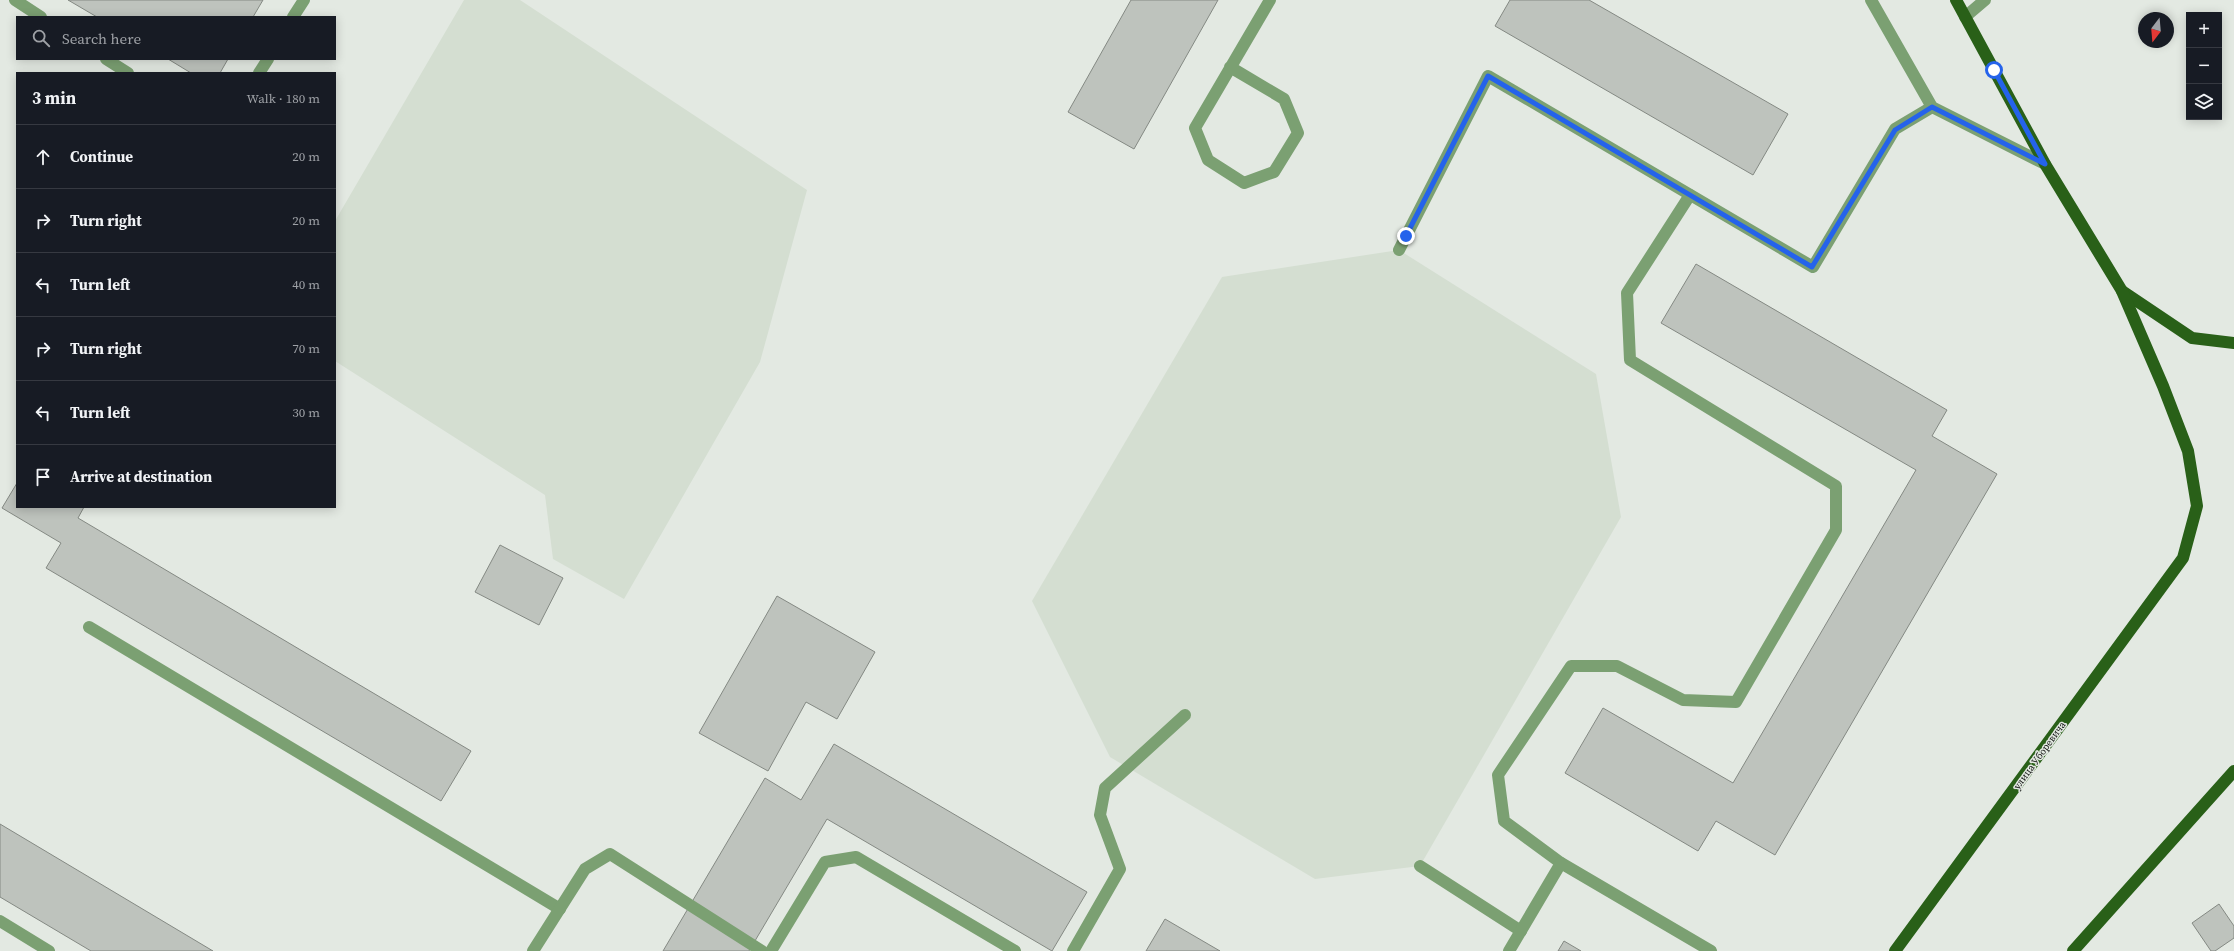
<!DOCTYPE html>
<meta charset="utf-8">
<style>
body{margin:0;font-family:"Source Serif 4",serif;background:#20242c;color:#f1f3f6}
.controls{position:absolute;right:12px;top:12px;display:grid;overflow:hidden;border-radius:0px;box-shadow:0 2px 10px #0003}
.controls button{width:36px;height:36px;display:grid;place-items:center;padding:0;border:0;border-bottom:1px solid #363941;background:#171b24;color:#f1f3f6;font:20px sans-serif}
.compass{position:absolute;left:2138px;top:12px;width:36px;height:36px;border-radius:50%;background:#171b24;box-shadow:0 2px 10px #0003;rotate:196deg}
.stop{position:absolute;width:12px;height:12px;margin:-9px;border:3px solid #2563eb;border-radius:50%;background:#fff}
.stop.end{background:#2563eb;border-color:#fff;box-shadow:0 1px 4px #0008}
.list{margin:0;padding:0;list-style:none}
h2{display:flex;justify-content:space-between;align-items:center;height:52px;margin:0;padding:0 16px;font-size:17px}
h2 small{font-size:13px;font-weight:400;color:#9ea1a6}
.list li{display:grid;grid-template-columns:26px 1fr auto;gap:12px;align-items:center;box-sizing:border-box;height:64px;padding:0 16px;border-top:1px solid #363941}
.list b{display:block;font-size:15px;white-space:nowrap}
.list em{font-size:13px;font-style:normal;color:#9ea1a6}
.icon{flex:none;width:22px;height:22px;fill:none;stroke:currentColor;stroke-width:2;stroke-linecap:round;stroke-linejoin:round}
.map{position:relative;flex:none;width:2234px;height:951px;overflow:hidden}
.search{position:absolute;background:#171b24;box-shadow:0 2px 10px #0003;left:16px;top:16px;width:320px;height:44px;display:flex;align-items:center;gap:10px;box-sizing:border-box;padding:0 14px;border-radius:0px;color:#9ea1a6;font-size:15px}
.panel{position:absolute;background:#171b24;box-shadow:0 2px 10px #0003;left:16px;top:72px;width:320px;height:436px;border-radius:0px}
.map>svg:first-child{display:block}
.built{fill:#d4ded1}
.building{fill:#bec3bd;stroke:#848983}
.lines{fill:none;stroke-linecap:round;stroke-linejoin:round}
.minor{stroke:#7ba072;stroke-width:12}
.major{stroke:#296018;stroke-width:12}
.route{stroke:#2563eb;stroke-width:5}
.labels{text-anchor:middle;stroke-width:3;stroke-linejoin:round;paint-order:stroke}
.street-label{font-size:10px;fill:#0d0f0d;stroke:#e3e9e2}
</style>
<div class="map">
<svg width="2234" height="951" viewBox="0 0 2234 951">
<rect width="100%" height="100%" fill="#e3e9e2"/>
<g class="built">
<path d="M 464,0 L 520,0 L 807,190 L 760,362 L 624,599 L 553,559 L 545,495 L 335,361 L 335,221 Z"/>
<path d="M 1399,250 L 1596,374 L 1621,517 L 1420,866 L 1315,879 L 1110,757 L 1032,601 L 1222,277 Z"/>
</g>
<g class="building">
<path d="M 68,0 L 263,0 L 253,17 L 97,17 Z"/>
<path d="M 1131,0 L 1218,0 L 1134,149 L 1068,112 Z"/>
<path d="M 1510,0 L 1589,0 L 1788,114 L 1753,175 L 1495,26 Z"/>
<path d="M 168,59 L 228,59 L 220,73 L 191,73 Z"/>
<path d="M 1696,264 L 1947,410 L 1932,436 L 1997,474 L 1775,855 L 1716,821 L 1698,851 L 1565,773 L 1603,708 L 1733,783 L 1916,470 L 1661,323 Z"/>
<path d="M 17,483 L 17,507 L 84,507 L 78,518 L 471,751 L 441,801 L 46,568 L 61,543 L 2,508 Z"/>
<path d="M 500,545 L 563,578 L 539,625 L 475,592 Z"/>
<path d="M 777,596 L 875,652 L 837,719 L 806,702 L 768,771 L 699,733 Z"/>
<path d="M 834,744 L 1087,892 L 1052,951 L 827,819 L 749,951 L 663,951 L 765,778 L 801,800 Z"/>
<path d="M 0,824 L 213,951 L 91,951 L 0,897 Z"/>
<path d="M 2219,904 L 2234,926 L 2234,938 L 2215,951 L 2211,951 L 2192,923 Z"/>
<path d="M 1165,919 L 1220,951 L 1146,951 Z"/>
<path d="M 1564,941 L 1581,951 L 1558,951 Z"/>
</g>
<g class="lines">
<g class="minor">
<path d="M 15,0 L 41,17"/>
<path d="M 1871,0 L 1932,107 L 2045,164"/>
<path d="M 293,17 L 304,0"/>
<path d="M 1965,17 L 1985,0"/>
<path d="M 106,59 L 128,73"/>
<path d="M 1230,67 L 1284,99 L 1298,133 L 1274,172 L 1244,183 L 1208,160 L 1195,128 L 1270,0"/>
<path d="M 259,73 L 268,59"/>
<path d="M 1399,250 L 1488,76 L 1813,267 L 1895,129 L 1932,107"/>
<path d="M 89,627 L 560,909"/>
<path d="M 1561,863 L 1504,821 L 1498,775 L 1571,666 L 1617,666 L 1683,700 L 1736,702 L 1836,530 L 1836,486 L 1630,360 L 1627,293 L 1690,195"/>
<path d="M 1420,866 L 1521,931"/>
<path d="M 0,921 L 49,951"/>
<path d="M 533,951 L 585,869 L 610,854 L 762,951"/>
<path d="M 771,951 L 825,862 L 856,857 L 1015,951"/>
<path d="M 1073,951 L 1120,869 L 1100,815 L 1105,788 L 1185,715"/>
<path d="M 1509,951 L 1561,863 L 1711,951"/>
</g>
<g class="major">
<path d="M 2122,291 L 2192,338 L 2234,343"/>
<path d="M 1895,951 L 2183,558 L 2197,506 L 2188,451 L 2163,386 L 2122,291 L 2045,164 L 1956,0"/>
<path d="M 2073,951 L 2234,771"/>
</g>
</g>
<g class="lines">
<path class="route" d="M 1406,236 L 1488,76 L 1812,267 L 1895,130 L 1932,107 L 2045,164 L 1994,70"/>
</g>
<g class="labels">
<g class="street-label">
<text transform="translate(2039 755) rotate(-54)" y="4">улица Уборевича</text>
</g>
</g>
</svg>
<div class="controls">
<button>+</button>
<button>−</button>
<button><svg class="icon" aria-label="layers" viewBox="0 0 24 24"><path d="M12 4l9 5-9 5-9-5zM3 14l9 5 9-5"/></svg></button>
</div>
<svg class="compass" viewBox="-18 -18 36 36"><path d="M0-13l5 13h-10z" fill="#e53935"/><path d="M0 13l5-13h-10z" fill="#9ea1a6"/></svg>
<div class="stop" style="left:1994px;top:70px"></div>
<div class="stop end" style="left:1406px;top:236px"></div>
<div class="search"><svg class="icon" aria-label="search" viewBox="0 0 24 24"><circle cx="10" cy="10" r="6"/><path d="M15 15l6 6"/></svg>Search here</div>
<section class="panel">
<h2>3 min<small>Walk · 180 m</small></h2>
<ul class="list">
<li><svg class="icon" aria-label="ahead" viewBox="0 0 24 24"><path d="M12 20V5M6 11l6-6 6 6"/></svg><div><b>Continue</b></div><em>20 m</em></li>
<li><svg class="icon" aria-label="right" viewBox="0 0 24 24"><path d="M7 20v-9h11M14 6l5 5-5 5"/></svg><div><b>Turn right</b></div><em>20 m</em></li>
<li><svg class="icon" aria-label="left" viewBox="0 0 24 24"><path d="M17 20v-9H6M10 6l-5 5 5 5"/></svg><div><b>Turn left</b></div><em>40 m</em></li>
<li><svg class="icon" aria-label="right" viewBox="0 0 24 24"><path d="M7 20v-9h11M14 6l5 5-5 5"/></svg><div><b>Turn right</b></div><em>70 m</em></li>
<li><svg class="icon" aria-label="left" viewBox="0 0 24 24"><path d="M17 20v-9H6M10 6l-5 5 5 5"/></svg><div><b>Turn left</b></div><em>30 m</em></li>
<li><svg class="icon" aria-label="arrive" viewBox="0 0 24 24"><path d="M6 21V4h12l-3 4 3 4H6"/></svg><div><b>Arrive at destination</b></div></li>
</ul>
</section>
</div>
